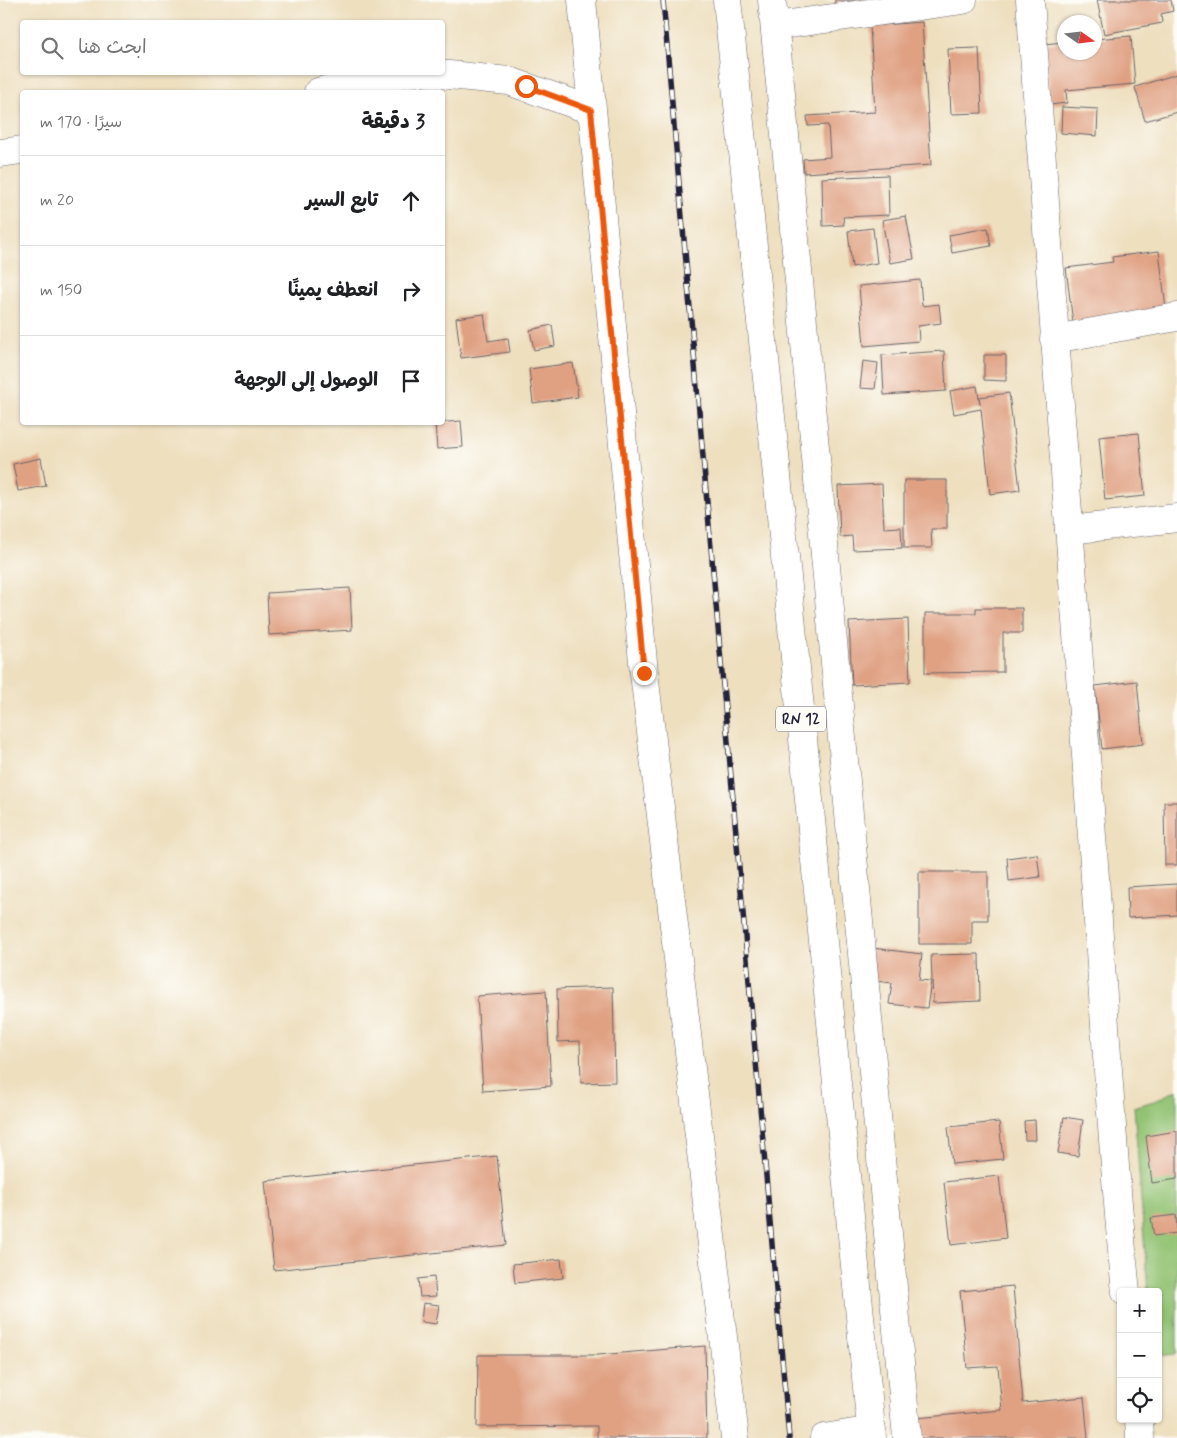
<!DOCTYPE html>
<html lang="ar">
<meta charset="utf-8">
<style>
body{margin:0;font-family:Mynerve,"Playpen Sans Arabic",sans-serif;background:#f2f2f2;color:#202124;direction:rtl}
.controls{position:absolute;right:15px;bottom:15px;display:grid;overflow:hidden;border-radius:5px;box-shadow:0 1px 4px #0004}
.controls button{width:45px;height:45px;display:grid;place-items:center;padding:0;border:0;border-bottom:1px solid #e0e0e0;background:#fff;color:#202124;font:25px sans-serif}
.compass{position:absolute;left:1057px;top:15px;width:45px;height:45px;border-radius:50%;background:#fff;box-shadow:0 1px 4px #0004;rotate:104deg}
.stop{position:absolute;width:15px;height:15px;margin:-11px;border:4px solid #ea580c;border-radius:50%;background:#fff}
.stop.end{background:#ea580c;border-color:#fff;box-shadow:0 1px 5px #0008}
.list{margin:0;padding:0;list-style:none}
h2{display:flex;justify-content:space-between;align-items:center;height:65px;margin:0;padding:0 20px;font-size:21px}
h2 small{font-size:16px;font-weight:400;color:#757577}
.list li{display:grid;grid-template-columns:32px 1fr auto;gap:15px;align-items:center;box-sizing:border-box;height:90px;padding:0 20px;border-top:1px solid #e0e0e0}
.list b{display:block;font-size:19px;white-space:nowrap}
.list em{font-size:16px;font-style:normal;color:#757577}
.icon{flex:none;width:28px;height:28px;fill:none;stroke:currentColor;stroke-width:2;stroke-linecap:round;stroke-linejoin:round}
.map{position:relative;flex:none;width:1177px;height:1438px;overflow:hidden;direction:ltr}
.search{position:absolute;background:#fff;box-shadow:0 1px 4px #0004;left:20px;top:20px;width:425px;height:55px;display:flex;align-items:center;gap:12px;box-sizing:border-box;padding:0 18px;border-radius:5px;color:#757577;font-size:19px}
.panel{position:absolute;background:#fff;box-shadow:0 1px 4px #0004;left:20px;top:90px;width:425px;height:335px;border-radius:5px;direction:rtl}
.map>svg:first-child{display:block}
.green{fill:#92c272;stroke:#5a7256}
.building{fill:#e0a183}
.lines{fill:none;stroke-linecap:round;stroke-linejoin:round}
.minor-casing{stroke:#696469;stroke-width:29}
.highway-casing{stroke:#696469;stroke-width:29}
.minor{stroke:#fff;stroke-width:28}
.highway{stroke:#fff;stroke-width:28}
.rail-casing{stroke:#22223b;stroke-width:5.5}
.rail{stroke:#fdfcf7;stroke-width:4;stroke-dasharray:11;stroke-linecap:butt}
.route{stroke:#ea580c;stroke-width:6}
.labels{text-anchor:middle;stroke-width:4;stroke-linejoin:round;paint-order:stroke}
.shield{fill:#fdfcf7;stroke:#646373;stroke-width:1}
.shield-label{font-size:15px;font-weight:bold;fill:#22223b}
</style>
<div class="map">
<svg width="1177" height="1438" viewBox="0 0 1177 1438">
<rect width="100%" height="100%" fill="#fdfcf7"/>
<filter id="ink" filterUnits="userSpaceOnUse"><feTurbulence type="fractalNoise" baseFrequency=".02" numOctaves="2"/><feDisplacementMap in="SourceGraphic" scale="10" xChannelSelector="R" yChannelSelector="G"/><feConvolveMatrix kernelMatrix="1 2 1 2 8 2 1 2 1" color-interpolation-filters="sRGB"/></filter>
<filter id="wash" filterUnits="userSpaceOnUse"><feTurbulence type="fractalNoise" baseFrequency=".0096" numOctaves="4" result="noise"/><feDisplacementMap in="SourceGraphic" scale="20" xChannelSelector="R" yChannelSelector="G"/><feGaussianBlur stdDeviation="1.12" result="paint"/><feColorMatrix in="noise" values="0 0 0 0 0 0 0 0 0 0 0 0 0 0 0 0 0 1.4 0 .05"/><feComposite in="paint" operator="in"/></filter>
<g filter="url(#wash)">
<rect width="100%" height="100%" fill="#eedfbf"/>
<path class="green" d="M 1177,1090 L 1177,1354 L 1158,1356 L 1158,1292 L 1148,1292 L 1134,1107 L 1154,1101 Z"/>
<g id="blocks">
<g class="building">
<path d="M 835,0 L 862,0 L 862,7 L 834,6 Z"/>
<path d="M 1097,0 L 1171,0 L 1173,11 L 1161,14 L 1162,23 L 1104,34 Z"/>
<path d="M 922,22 L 931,165 L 804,173 L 803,159 L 830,157 L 828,125 L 808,126 L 807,116 L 875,112 L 870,26 Z"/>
<path d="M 1131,36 L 1135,84 L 1066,90 L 1067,103 L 1050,105 L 1044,44 L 1064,42 L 1064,52 L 1094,52 L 1094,39 Z"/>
<path d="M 979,48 L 982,113 L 951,114 L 948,49 Z"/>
<path d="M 1177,74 L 1177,112 L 1145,121 L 1135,87 Z"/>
<path d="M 1062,107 L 1098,109 L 1097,136 L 1061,133 Z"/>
<path d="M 888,175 L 889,215 L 843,217 L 844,225 L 823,226 L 822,178 Z"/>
<path d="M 906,216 L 914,259 L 890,263 L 882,220 Z"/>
<path d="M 873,228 L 877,263 L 852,267 L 848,231 Z"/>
<path d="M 988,228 L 991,246 L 952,253 L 949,235 Z"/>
<path d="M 1159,251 L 1166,309 L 1073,323 L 1066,268 L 1113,262 L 1112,257 Z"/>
<path d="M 920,280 L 922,306 L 939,304 L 941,323 L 918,326 L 919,341 L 864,346 L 859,286 Z"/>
<path d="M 484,314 L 488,341 L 508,338 L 510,352 L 461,358 L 456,318 Z"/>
<path d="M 552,325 L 555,346 L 534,350 L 530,330 Z"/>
<path d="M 944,351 L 946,391 L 884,395 L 882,355 Z"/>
<path d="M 984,355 L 1006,355 L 1006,381 L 984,380 Z"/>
<path d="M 863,361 L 878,363 L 875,389 L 860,388 Z"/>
<path d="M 573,363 L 578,397 L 533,403 L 529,369 Z"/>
<path d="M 977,386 L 980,404 L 979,397 L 1009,393 L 1020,490 L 990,494 L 981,409 L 954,414 L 950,391 Z"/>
<path d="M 461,421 L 463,447 L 437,449 L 435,423 Z"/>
<path d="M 1139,433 L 1145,496 L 1105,500 L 1099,437 Z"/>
<path d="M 41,458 L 46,486 L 18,491 L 13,464 Z"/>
<path d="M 904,480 L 947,480 L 947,529 L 931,529 L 932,548 L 904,548 Z"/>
<path d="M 882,484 L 884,528 L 901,527 L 902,548 L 853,550 L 852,536 L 840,537 L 838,486 Z"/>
<path d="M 350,588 L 352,630 L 269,635 L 267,593 Z"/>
<path d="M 976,608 L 1022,608 L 1022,633 L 1003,633 L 1003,672 L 925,673 L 925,613 L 976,613 Z"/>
<path d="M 908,619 L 910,682 L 852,685 L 849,622 Z"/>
<path d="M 1137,681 L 1143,744 L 1102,749 L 1095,686 Z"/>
<path d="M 1164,802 L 1177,802 L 1177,865 L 1165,865 Z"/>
<path d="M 1037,854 L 1040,877 L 1009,881 L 1007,858 Z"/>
<path d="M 919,872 L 988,872 L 988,920 L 972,920 L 972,944 L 919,944 Z"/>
<path d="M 1177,884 L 1177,915 L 1128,918 L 1127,887 Z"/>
<path d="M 872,948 L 922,954 L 919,980 L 931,981 L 927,1008 L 889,1004 L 892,983 L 868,980 Z"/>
<path d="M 979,954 L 980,1001 L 933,1003 L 931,955 Z"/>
<path d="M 613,987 L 615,1082 L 581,1083 L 580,1041 L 558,1042 L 557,989 Z"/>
<path d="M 546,991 L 551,1086 L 483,1091 L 477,996 Z"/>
<path d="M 1064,1117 L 1083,1120 L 1078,1156 L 1058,1153 Z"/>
<path d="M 1035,1120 L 1036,1140 L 1025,1140 L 1024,1121 Z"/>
<path d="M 999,1122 L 1003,1159 L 952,1164 L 948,1127 Z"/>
<path d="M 1177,1131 L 1177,1179 L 1152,1183 L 1146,1136 Z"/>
<path d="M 497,1156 L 506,1245 L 274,1270 L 265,1181 Z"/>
<path d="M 999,1176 L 1006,1238 L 951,1245 L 944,1182 Z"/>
<path d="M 1176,1215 L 1177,1233 L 1154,1236 L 1151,1218 Z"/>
<path d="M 561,1259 L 563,1278 L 515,1283 L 513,1264 Z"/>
<path d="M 434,1277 L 436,1296 L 420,1297 L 418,1279 Z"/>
<path d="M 1013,1286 L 1023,1403 L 1084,1397 L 1088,1438 L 918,1438 L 916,1418 L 1002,1410 L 998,1366 L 967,1368 L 960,1291 Z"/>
<path d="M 423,1303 L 439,1305 L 436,1324 L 421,1322 Z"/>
<path d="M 705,1346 L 707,1438 L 597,1438 L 597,1426 L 477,1427 L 478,1355 L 598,1355 Z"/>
</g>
</g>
</g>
<g filter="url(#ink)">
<use href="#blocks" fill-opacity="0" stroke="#696469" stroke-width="1"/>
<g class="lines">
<defs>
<g id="minor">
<path d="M 582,0 L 644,673 L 735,1438"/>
<path d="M 1030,0 C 1049,284 1072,567 1093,850 C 1104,998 1111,1145 1126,1292"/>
<path d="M 775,26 L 963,0"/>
<path d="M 318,92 L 347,84 L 419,72 L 509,81 L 591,110"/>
<path d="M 0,153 L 22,150"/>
<path d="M 1054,339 L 1177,317"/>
<path d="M 1069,530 L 1177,518"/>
<path d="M 1139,1419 L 1140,1438"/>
<path d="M 824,1438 L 872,1430"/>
</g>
<g id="highway">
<path d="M 727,0 L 774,445 L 872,1438"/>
<path d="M 772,0 L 814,437 L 907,1438"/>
</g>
</defs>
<use href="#minor" class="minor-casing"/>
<use href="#highway" class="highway-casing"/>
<use href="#minor" class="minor"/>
<use href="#highway" class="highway"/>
<defs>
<path id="rail" d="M 663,0 L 789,1438"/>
</defs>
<use href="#rail" class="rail-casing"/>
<use href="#rail" class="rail"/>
</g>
</g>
<g class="lines" filter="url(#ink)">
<path class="route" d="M 526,86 L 591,110 L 644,673"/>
</g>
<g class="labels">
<rect class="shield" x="776" y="706.5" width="50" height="25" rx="4"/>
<g class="shield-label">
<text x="801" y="724">RN 12</text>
</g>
</g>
</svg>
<div class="controls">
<button>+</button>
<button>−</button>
<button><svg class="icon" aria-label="locate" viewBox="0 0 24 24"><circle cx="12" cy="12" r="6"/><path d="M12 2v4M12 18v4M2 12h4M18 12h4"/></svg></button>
</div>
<svg class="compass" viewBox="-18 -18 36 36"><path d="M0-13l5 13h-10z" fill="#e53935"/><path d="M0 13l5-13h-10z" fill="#757577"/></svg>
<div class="stop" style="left:526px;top:86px"></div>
<div class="stop end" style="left:644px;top:673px"></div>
<div class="search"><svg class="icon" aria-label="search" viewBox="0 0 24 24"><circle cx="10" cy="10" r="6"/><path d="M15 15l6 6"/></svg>ابحث هنا</div>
<section class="panel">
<h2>3 دقيقة<small>سيرًا · 170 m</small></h2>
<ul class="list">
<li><svg class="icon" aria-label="ahead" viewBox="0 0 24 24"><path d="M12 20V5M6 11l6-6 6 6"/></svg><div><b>تابع السير</b></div><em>20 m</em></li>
<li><svg class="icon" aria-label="right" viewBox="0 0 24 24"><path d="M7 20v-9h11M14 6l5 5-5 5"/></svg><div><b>انعطف يمينًا</b></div><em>150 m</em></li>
<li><svg class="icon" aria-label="arrive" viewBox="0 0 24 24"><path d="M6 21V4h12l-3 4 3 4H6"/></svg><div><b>الوصول إلى الوجهة</b></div></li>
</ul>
</section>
</div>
